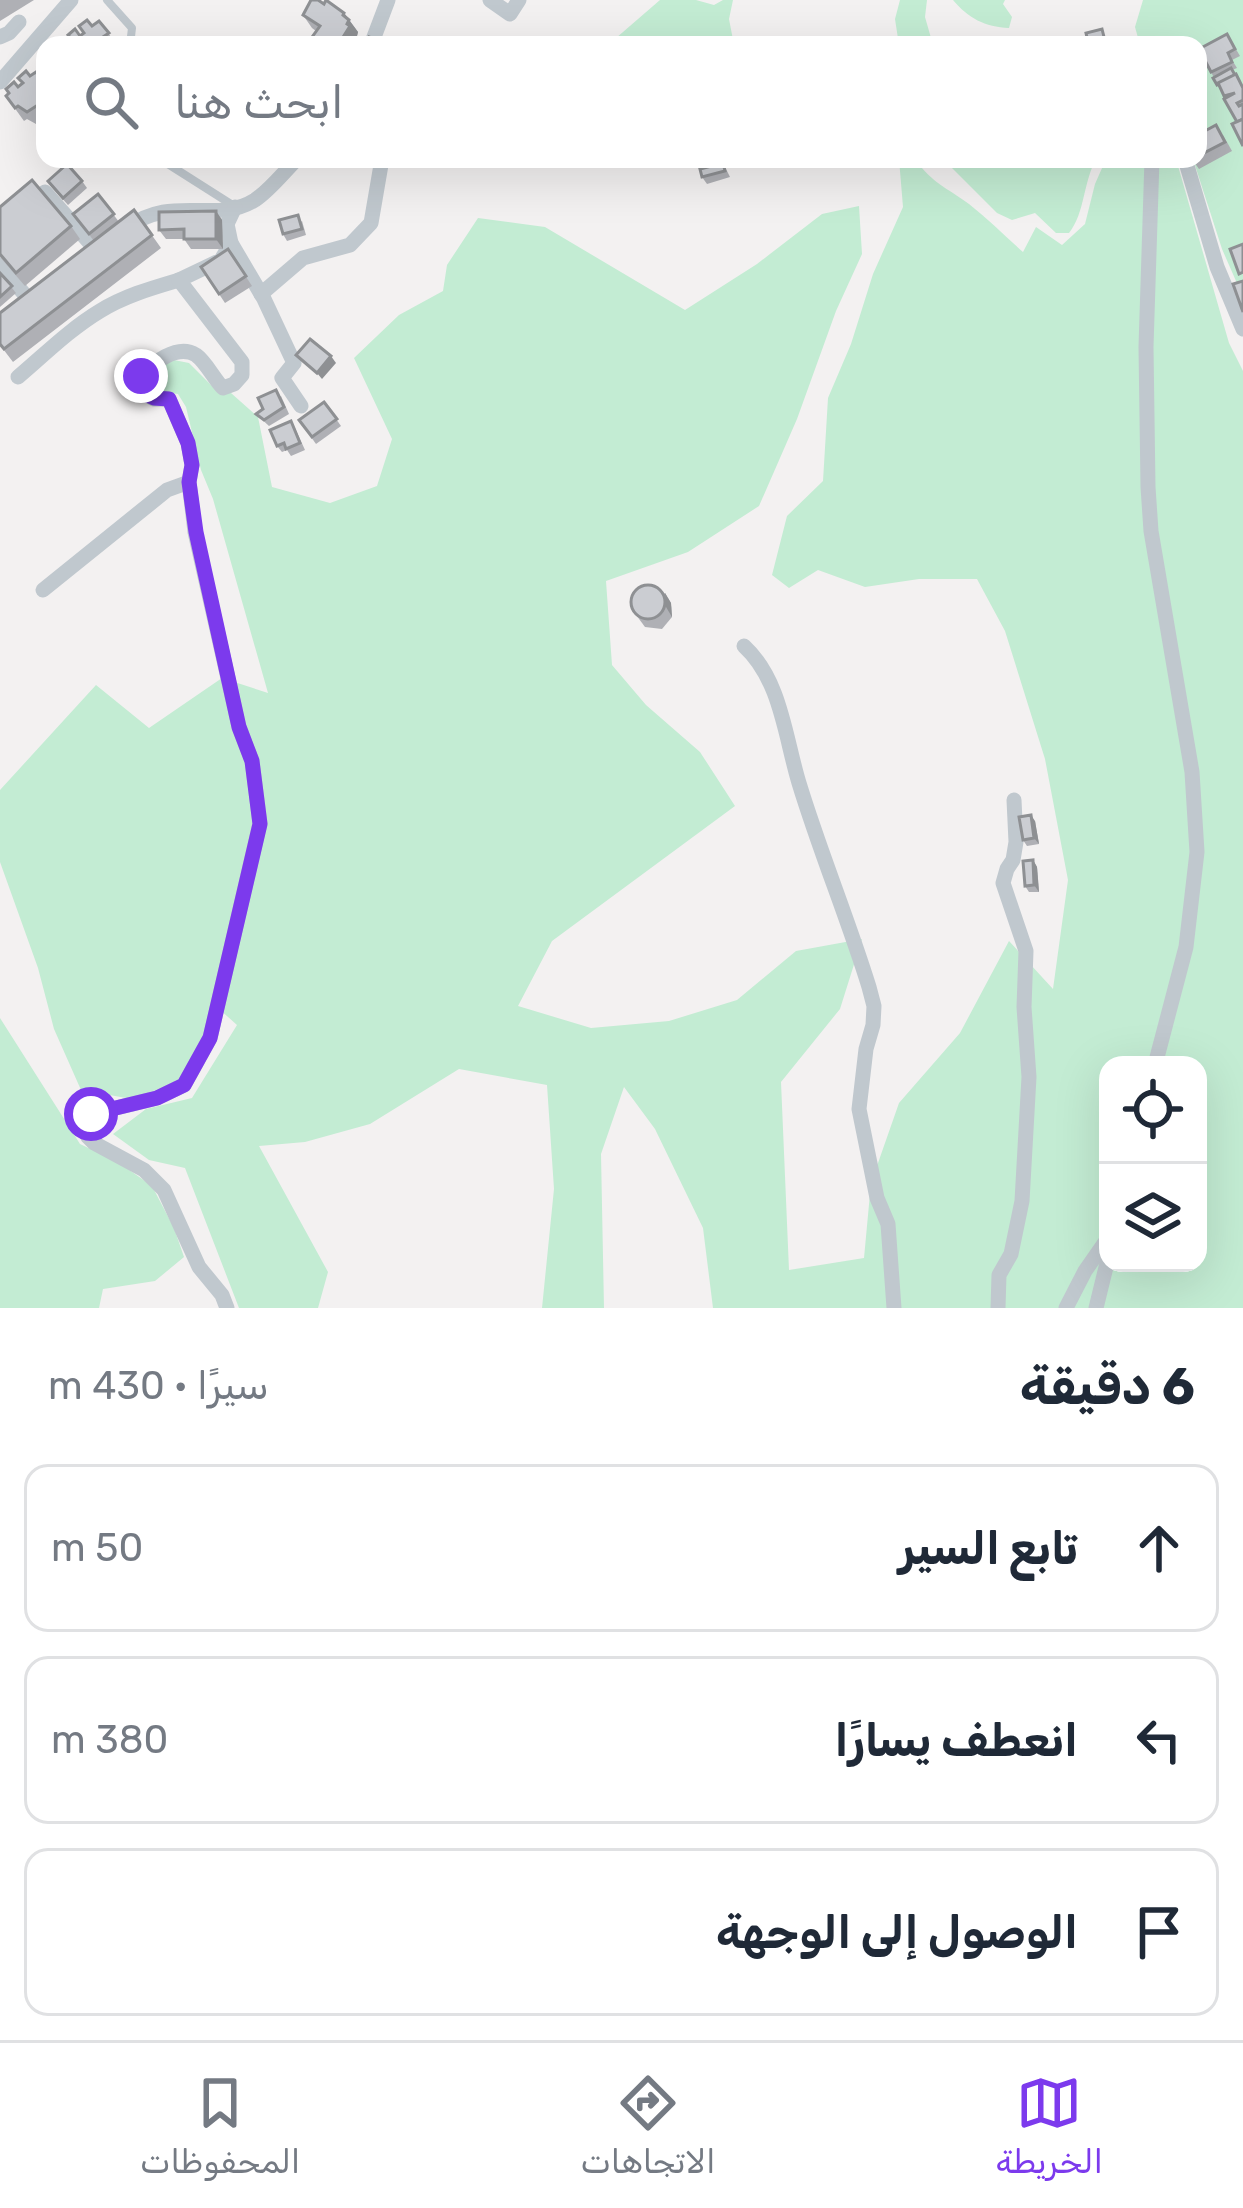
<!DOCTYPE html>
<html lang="ar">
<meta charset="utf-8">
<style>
body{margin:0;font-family:Rubik,"Noto Naskh Arabic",sans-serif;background:#f2f2f3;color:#1f2937;direction:rtl}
.controls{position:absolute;right:36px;bottom:36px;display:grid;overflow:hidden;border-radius:24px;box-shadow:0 12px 48px #0002}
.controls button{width:108px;height:108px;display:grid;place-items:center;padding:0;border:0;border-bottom:3px solid #e0e1e3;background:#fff;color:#1f2937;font:60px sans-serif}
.stop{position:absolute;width:36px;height:36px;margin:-27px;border:9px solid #7c3aed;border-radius:50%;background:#fff}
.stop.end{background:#7c3aed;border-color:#fff;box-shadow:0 3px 12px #0008}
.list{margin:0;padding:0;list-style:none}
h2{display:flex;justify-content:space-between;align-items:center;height:156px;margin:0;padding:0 48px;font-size:51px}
h2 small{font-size:39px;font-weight:400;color:#747a83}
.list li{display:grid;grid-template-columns:78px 1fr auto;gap:36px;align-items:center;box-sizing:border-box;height:168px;margin:0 24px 24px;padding:0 24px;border:3px solid #e0e1e3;border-radius:24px}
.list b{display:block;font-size:45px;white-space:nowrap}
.list em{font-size:39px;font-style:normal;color:#747a83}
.icon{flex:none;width:66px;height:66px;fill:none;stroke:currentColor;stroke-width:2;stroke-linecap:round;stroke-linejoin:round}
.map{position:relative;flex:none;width:1243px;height:1308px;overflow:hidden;direction:ltr}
.search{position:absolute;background:#fff;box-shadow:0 12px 48px #0002;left:36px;right:36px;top:36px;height:132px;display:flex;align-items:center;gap:30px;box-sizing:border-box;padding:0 42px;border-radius:24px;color:#747a83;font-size:45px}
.sheet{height:732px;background:#fff}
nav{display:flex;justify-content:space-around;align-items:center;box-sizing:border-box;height:168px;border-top:3px solid #e0e1e3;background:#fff;font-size:33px;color:#747a83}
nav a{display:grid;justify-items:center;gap:6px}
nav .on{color:#7c3aed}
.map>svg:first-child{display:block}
.green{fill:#c3ecd3;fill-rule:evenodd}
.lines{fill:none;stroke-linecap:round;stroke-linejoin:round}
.lane{stroke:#c0c8ce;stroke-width:8}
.street{stroke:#c0c8ce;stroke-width:15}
.wall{fill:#afb0b5}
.shaded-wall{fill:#8e9093}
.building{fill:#cbcdd2;stroke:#8e9093;stroke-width:3}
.route{stroke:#7c3aed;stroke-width:15}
</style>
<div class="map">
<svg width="1243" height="1308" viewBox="0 0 1243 1308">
<rect width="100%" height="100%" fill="#f3f1f1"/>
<g class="green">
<path d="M 660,0 L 696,0 L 714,5 L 723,0 L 733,0 L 729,19 L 734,45 L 608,45 Z"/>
<path d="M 900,0 L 927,0 L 925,17 L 933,45 L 899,45 L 895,19 Z"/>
<path d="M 953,0 L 1005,0 L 1003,4 L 1012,17 L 1009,28 C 985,27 968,18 953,0 Z"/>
<path d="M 1143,0 L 1243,0 L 1243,297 L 1222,249 L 1193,159 L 1198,159 L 1198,45 L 1140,45 L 1135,27 Z"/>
<path d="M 899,159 L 915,159 C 933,184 946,187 969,204 C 988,219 1005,236 1023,252 L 1036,227 L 1062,245 L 1085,224 L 1095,184 L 1106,159 L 1176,159 L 1229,343 L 1243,371 L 1243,1308 L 713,1308 L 703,1228 L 655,1129 L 624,1087 L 601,1154 L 604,1308 L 542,1308 L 554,1189 L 547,1085 L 459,1069 L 370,1124 L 305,1142 L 259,1146 L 328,1272 L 318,1308 L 239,1308 L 185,1168 L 149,1160 L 113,1134 L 146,1109 L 192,1098 L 237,1025 L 218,1008 L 182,1080 L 132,1099 L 81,1090 L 54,1029 L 38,968 L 0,862 L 0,790 L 96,685 L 149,728 L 222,678 L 268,693 L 213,499 L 201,470 L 186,407 L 178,394 L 158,391 L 147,379 L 160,364 L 174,360 L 189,363 L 217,391 L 231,393 L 258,417 L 272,487 L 330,503 L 377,486 L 392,439 L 354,358 L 399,315 L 443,291 L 447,265 L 478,218 L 545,227 L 685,310 L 757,264 L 822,214 L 859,206 L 862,254 L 836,311 L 797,419 L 759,506 L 688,552 L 606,581 L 612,665 L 646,705 L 700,752 L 735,806 L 552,941 L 518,1006 L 591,1028 L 669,1021 L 737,1000 L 796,951 L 862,939 L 840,1009 L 781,1082 L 789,1270 L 864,1258 L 871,1183 L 899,1103 L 960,1033 L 1009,941 L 1053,989 L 1068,880 L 1045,759 L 1005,631 L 977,579 L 919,579 L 865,587 L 818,570 L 789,588 L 772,575 L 787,516 L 823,481 L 828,398 L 851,344 L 873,274 L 903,207 ZM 1108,1065 L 1198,1065 L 1198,1263 L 1108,1263 Z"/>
<path d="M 946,159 L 1096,159 C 1083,183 1085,213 1069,233 L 1056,233 L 1035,213 L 1012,220 L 997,213 L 948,164 Z"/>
<path d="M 0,1018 L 80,1144 L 118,1162 L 152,1186 L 174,1228 L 184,1257 L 155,1281 L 103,1289 L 99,1308 L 0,1308 Z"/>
</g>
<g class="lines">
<g class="lane">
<path d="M 107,0 L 132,28 L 130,45"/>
<path d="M 160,159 L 234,206"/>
</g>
<g class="street">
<path d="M 490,0 L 510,14 L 519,0"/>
<path d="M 0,37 L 9,33 L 19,22"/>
<path d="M 371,45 L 388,0"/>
<path d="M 0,82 L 71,0"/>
<path d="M 1152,159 L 1146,347 L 1148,487 L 1151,531 L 1192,772 L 1197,852 L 1186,947 L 1155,1065"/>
<path d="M 1185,159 L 1217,267 L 1243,329"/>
<path d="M 45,192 L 97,251"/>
<path d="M 125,229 C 173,193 215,225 255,200 C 270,190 284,172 297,159"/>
<path d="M 231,243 L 264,299 L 294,363 L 282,378 L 301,406"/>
<path d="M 0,265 L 30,301"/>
<path d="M 261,294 L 303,258 L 350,245 L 371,223 L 382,159"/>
<path d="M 18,377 C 44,355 70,329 100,311 C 124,296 152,288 179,280"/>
<path d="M 43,590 L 167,490 L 189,482"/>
<path d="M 744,646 C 781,680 785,737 799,783 C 820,852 848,919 869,987 L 874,1006 L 873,1025 L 866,1049 L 859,1109 L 877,1198 L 888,1224 L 894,1308"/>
<path d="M 227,1308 L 222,1295 L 199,1267 L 164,1190 L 144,1170 L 94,1143 L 88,1137 L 83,1125 L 91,1114 L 157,1098 L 184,1085 L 210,1038 L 260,823 L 252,761 L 239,727 L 195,532 L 189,482 L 192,465 L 188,443 L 169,399 L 154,399 L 145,394 L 141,376 C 152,364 177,343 196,355 C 206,362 214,379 223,388 L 234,384 L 242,375 L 242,362 L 179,280 L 221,260 L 231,243 L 227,224 L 235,207"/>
<path d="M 998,1308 L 999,1275 L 1011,1254 L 1022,1201 L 1029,1077 L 1024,1007 L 1026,951 L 1003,883 L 1007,869 L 1013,860 L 1016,842 L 1014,800"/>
<path d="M 1066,1308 L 1085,1271 L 1108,1238"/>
<path d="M 1096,1308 L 1108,1259"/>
</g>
</g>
<g class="wall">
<path d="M 0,0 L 34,0 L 0,21 Z"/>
<path d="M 344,13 L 358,32 L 357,36 L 359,38 L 355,45 L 313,45 L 310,40 L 316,31 L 312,28 L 303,15 Z"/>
<path d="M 99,21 L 117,45 L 70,45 L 80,36 Z"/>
<path d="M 1227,34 L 1240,56 L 1232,60 L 1237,68 L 1232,70 L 1243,86 L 1243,146 L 1237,122 L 1211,72 Z"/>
<path d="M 45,62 L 45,119 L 36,124 L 27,119 L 24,121 L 6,96 L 30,76 L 39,76 L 43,73 Z"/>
<path d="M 1198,127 L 1204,132 L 1223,135 L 1232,151 L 1199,169 L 1192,159 L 1198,159 Z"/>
<path d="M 723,163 L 730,177 L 707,184 L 702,177 Z"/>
<path d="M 82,181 L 87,188 L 68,205 L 52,187 Z"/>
<path d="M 98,194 L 119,222 L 134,210 L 161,248 L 13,362 L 0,345 L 94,241 L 73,214 Z"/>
<path d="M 0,207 L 71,226 L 80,239 L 25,286 L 0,257 Z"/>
<path d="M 216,211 L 222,220 L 223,249 L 191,249 L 184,239 L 166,239 L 159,230 Z"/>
<path d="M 302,221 L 306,235 L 287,241 L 283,234 Z"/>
<path d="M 228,249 L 252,286 L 225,303 L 201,267 Z"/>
<path d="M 0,273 L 16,293 L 0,307 Z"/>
<path d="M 281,396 L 289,414 L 269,426 L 256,414 Z"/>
<path d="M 324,402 L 341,426 L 316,444 L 299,420 Z"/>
<path d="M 295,428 L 305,450 L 291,456 L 287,450 L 282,452 L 277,446 Z"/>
<path d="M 665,593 L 671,603 L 672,617 L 662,629 L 645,627 L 631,608 Z"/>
<path d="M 1035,821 L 1039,844 L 1027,846 L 1023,840 Z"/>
<path d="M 1033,860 L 1037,867 L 1039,892 L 1029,892 L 1025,886 Z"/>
</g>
<g class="shaded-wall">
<path d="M 344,13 L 358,32 L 357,36 L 359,38 L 355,45 L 338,45 Z"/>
<path d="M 216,211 L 222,220 L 223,249 L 216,239 Z"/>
<path d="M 331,356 L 336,363 L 322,379 L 317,373 Z"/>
<path d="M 665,593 L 671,603 L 672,617 L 666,607 Z"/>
<path d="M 1031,815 L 1035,821 L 1039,844 L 1034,838 Z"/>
<path d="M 1033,860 L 1037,867 L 1039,892 L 1034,885 Z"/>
</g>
<g class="building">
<path d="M 311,0 L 318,0 L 324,4 L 326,0 L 344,13 L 343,15 L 349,20 L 347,24 L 350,26 L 338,45 L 317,45 L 310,40 L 320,26 L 303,15 Z"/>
<path d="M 87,20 L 92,26 L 99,21 L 109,33 L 103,37 L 107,43 L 105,45 L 70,45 L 74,42 L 68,35 L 75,29 L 80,36 L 84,33 L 79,26 Z"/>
<path d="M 1102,29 L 1106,45 L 1076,45 L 1088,42 L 1086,33 Z"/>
<path d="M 1227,34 L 1235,49 L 1228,53 L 1232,62 L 1211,72 L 1199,49 Z"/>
<path d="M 369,37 L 389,45 L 366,45 Z"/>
<path d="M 45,62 L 45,87 L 42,90 L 45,97 L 39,101 L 41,103 L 27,112 L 18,106 L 15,108 L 6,96 L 9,93 L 6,89 L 14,82 L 18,87 L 23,83 L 18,78 L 26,71 L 30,76 L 36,72 L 39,76 L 43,73 L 38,67 Z"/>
<path d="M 1231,68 L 1235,75 L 1217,85 L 1213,78 Z"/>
<path d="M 1236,74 L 1243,88 L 1243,100 L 1237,103 L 1239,106 L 1243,104 L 1243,119 L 1237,122 L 1224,99 L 1235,93 L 1224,96 L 1218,83 Z"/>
<path d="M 1243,119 L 1243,146 L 1232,124 Z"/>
<path d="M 1216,125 L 1225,142 L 1198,156 L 1198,127 L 1200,126 L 1203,132 Z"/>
<path d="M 723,163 L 725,171 L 702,177 L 700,169 Z"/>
<path d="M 67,164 L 82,181 L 63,198 L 48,181 Z"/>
<path d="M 32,180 L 71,226 L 16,273 L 0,254 L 0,207 Z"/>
<path d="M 98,194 L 114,214 L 89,234 L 73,214 Z"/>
<path d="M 134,210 L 152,235 L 4,349 L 0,344 L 0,313 Z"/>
<path d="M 216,211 L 216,239 L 184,239 L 184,229 L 159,230 L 159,212 Z"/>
<path d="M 298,215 L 302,229 L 283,234 L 279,220 Z"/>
<path d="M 1243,244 L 1243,272 L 1239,274 L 1230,249 Z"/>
<path d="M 228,249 L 246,276 L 219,294 L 201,267 Z"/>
<path d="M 0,273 L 12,286 L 0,297 Z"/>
<path d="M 1243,281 L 1243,312 L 1233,284 Z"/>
<path d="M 310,339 L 331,356 L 317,373 L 296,355 Z"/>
<path d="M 276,390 L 284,407 L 264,420 L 256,414 L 263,409 L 258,398 Z"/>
<path d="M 324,402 L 337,419 L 312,437 L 299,420 Z"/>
<path d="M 291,421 L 300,443 L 286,449 L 284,443 L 277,446 L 270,430 Z"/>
<circle cx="648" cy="602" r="17"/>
<path d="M 1031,815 L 1034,838 L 1023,840 L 1019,817 Z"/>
<path d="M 1033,860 L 1034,885 L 1025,886 L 1023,861 Z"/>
</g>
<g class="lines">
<path class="route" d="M 91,1114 L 157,1098 L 184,1085 L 210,1038 L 260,824 L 252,761 L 239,727 L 196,532 L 189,482 L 192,465 L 188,443 L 169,399 L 154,398 L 145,394 L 141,376"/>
</g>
</svg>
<div class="controls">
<button><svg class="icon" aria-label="locate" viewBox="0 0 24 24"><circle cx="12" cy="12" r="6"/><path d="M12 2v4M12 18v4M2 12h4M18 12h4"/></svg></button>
<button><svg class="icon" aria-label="layers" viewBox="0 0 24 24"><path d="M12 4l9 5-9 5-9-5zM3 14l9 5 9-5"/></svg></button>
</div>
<div class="stop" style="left:91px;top:1114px"></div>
<div class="stop end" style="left:141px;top:376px"></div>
<div class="search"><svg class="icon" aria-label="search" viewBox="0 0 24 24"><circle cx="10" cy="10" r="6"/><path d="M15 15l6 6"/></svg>ابحث هنا</div>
</div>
<section class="sheet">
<h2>6 دقيقة<small>سيرًا · 430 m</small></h2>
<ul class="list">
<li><svg class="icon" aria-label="ahead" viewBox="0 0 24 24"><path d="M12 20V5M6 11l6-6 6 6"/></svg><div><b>تابع السير</b></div><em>50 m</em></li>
<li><svg class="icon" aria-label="left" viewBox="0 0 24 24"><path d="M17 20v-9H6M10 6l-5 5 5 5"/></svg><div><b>انعطف يسارًا</b></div><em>380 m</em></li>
<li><svg class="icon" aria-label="arrive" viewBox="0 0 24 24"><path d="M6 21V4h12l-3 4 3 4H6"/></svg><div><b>الوصول إلى الوجهة</b></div></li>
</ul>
</section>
<nav>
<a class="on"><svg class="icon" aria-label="map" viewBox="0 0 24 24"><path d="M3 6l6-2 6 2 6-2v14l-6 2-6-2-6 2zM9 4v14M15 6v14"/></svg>الخريطة</a>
<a><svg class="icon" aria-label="directions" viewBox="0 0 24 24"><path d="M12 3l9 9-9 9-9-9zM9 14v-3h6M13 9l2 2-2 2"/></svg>الاتجاهات</a>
<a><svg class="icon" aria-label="saved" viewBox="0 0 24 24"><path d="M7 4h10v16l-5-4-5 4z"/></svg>المحفوظات</a>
</nav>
